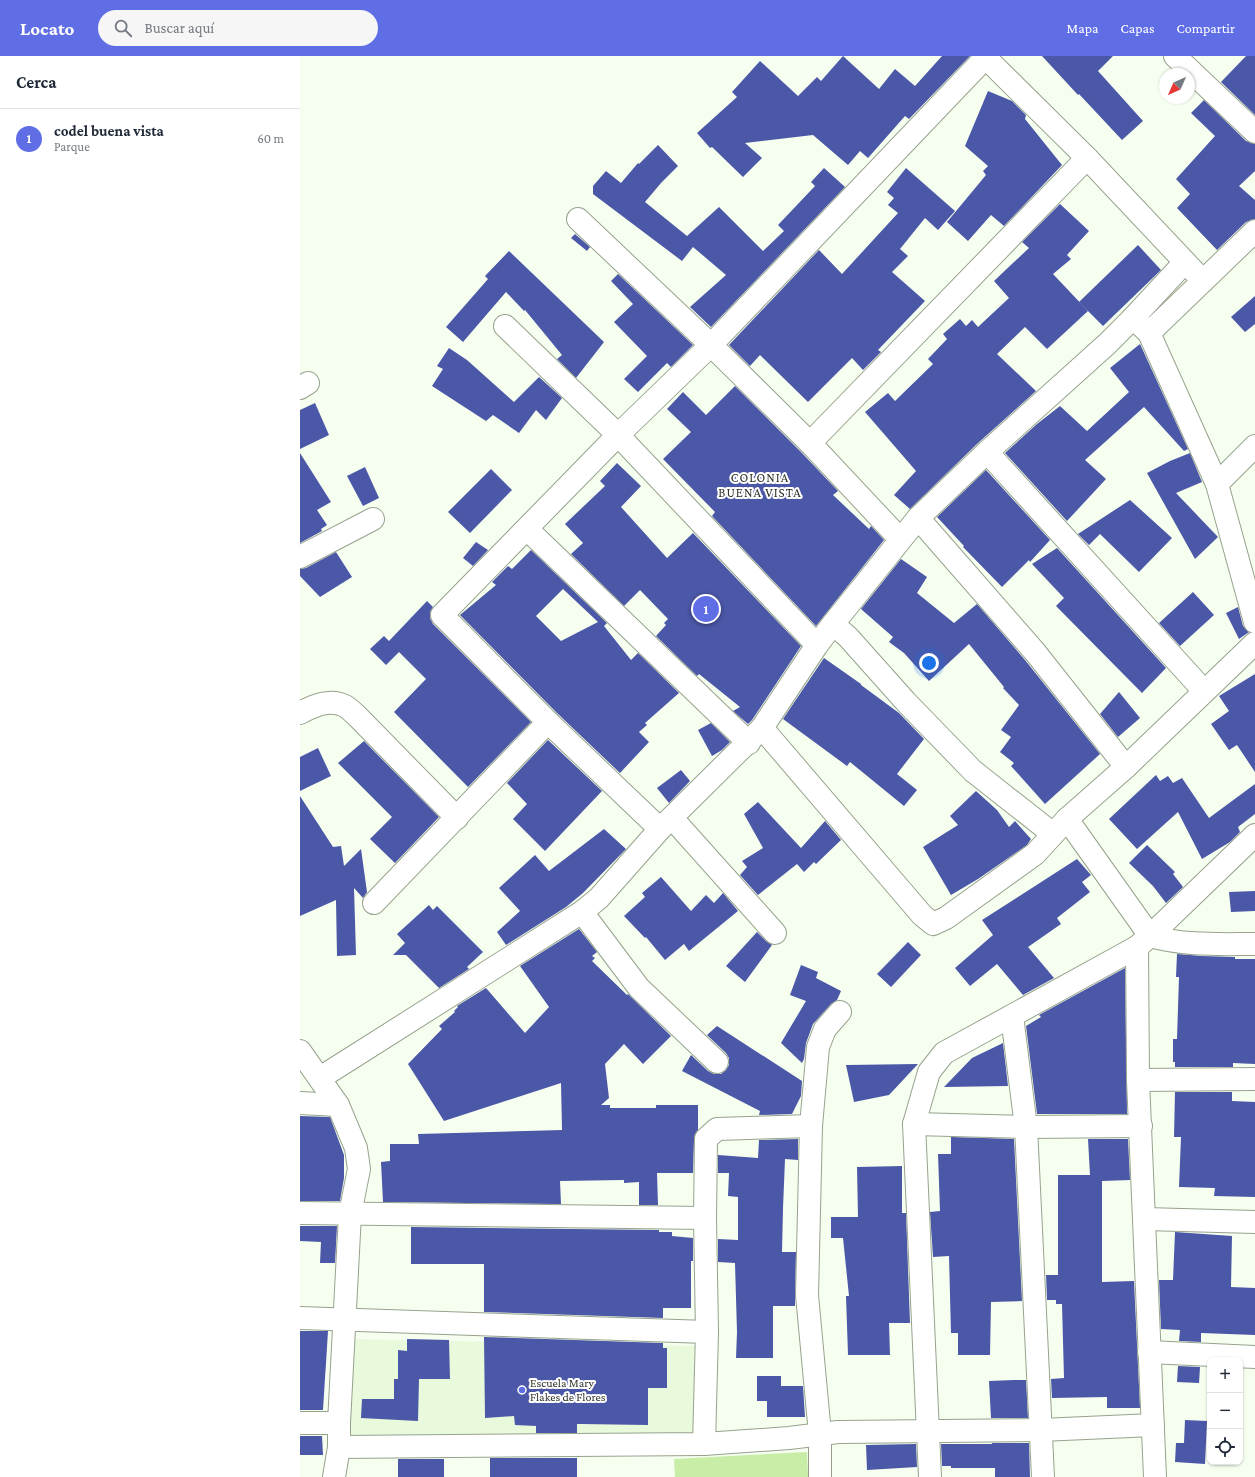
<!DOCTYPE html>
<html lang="es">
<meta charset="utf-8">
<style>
body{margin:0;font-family:"Crimson Pro",serif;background:#f6f6f7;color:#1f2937}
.controls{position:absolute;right:12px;bottom:12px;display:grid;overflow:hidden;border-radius:8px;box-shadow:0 1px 3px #0004}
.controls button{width:36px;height:36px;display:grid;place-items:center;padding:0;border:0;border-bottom:1px solid #e0e1e3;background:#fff;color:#1f2937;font:20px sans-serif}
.compass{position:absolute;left:859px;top:12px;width:36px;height:36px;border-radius:50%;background:#fff;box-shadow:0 1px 3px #0004;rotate:225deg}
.you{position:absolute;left:629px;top:607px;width:14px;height:14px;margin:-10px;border:3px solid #fff;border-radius:50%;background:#1a73e8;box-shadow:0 0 0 6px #1a73e833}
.badge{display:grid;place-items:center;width:26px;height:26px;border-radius:50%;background:#606ee6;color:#fff;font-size:13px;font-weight:700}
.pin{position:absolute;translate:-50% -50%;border:2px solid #fff;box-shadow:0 1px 4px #0006}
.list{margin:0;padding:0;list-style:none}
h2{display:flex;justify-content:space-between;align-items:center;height:52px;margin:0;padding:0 16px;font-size:17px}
h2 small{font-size:13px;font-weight:400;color:#747a83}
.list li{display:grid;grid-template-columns:26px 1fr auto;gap:12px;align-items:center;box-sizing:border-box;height:60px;padding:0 16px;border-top:1px solid #e0e1e3}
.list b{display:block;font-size:15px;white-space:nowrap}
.list p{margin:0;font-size:13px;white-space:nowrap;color:#747a83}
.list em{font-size:13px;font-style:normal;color:#747a83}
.icon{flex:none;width:22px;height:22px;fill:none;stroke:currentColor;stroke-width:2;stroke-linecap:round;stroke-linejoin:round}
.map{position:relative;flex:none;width:955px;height:1421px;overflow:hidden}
header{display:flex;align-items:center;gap:24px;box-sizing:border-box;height:56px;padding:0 20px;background:#606ee6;color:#fff}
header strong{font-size:19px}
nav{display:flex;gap:22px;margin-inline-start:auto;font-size:14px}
.search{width:280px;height:36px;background:#f6f6f7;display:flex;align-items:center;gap:10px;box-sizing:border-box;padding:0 14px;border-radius:22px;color:#747a83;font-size:15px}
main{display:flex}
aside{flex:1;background:#fff}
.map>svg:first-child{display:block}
.built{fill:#e9f9dc}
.green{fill:#c7eda7}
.building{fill:#4b57a7;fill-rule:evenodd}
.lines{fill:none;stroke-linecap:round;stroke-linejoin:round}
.minor-casing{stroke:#96a28d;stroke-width:24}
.minor{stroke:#fff;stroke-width:22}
.poi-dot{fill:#606ee6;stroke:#fff;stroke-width:1.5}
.labels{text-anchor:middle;stroke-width:4;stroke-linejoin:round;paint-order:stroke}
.poi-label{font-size:12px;fill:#30352c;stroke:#fff;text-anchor:start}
.neighbourhood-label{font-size:13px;letter-spacing:1px;fill:#30352c;stroke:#fff}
</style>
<header>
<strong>Locato</strong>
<div class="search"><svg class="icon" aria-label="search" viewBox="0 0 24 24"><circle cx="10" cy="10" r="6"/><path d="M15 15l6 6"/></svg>Buscar aquí</div>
<nav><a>Mapa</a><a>Capas</a><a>Compartir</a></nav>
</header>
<main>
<aside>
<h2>Cerca<small></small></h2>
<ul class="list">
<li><span class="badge">1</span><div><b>codel buena vista</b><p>Parque</p></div><em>60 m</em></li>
</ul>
</aside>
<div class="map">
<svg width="955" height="1421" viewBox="0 0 955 1421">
<rect width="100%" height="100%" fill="#f6fef0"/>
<path class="built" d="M 51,1283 L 396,1290 L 395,1380 L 48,1379 Z"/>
<path class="green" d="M 507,1396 L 508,1421 L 375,1421 L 374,1403 Z"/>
<g class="building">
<path d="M 543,0 L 579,33 L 595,13 L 615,30 L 642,0 L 670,0 L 609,63 L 605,60 L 568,102 L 560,95 L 548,109 L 513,79 L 445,87 L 462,102 L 443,121 L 412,91 L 410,92 L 397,77 L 437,41 L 432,36 L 460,5 L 498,40 L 517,21 L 521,25 Z"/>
<path d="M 742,0 L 813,0 L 798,15 L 843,65 L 822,84 L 779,38 L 778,39 Z"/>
<path d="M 946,0 L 955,0 L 955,59 L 921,26 Z"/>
<path d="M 688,35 L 712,45 L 726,59 L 725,63 L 762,109 L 704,170 L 691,159 L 668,185 L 647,166 L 686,119 L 683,115 L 688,110 L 665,90 Z"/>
<path d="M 904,44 L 946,85 L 955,88 L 955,115 L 939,130 L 955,144 L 955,163 L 946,166 L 917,194 L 877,152 L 890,138 L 876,123 L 915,80 L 891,57 Z"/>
<path d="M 358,89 L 378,110 L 361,127 L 345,146 L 387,180 L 419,151 L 463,195 L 484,175 L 478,169 L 515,130 L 511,126 L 524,112 L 545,131 L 411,271 L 390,251 L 426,219 L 393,191 L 382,205 L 293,138 L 293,130 L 306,115 L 321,127 L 338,107 L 339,108 Z"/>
<path d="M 606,112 L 655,155 L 638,174 L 625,162 L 600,193 L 608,200 L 592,216 L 625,245 L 578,294 L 581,296 L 563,314 L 552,302 L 508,346 L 460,299 L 450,310 L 429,289 L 519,194 L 542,218 L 598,157 L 588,149 L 594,142 L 587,136 Z"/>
<path d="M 760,148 L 789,175 L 767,199 L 771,203 L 753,218 L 788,255 L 747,293 L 725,271 L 697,298 L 736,335 L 678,387 L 610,453 L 594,439 L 616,415 L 565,356 L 588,337 L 595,345 L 633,308 L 628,303 L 647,283 L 643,278 L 660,263 L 666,270 L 672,264 L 678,271 L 709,242 L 694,225 L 729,192 L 722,186 Z"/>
<path d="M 275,178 L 290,191 L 287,195 L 271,182 Z"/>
<path d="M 838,189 L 861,214 L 803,270 L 779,246 Z"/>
<path d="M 209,195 L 304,286 L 276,322 L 257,303 L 262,299 L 225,254 L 224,255 L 206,236 L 163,286 L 146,271 L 188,223 L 185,220 Z"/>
<path d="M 318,218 L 393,289 L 371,311 L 367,307 L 338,336 L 324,323 L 347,300 L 314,266 L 333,248 L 311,225 Z"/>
<path d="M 955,240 L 955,268 L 945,276 L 931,261 Z"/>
<path d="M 840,288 L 888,393 L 884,395 L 844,351 L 785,404 L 806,423 L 767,465 L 705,397 L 737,368 L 760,350 L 787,375 L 829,336 L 810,312 Z"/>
<path d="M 149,292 L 167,304 L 214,346 L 239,321 L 262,342 L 246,364 L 236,354 L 219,377 L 193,359 L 186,365 L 132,330 L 143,313 L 137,310 Z"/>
<path d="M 435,330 L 501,396 L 538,435 L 533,439 L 569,473 L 571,470 L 584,484 L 516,570 L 412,460 L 415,456 L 363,403 L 391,376 L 367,353 L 383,336 L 406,359 Z"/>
<path d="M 15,347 L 29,379 L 0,393 L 0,354 Z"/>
<path d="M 0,397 L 31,446 L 17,454 L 27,469 L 21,473 L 22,475 L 0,487 Z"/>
<path d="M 890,397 L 902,426 L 876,437 L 918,481 L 895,503 L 847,417 L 870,405 Z"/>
<path d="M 317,407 L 341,430 L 321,451 L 367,502 L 393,477 L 501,590 L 452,664 L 448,668 L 433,655 L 440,651 L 399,618 L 397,620 L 356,580 L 366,569 L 364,567 L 368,563 L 340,534 L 324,550 L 271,498 L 283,487 L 265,468 L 305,430 L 300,425 Z"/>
<path d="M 65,411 L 79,442 L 63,450 L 47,420 Z"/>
<path d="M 191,413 L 212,434 L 170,477 L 148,456 Z"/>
<path d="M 686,414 L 750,484 L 730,506 L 729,504 L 702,531 L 663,491 L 664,490 L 637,461 Z"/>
<path d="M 830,444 L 872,482 L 839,516 L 800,478 L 789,489 L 778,478 Z"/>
<path d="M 176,486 L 188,494 L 173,510 L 163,502 Z"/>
<path d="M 757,492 L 866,612 L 842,637 L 756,550 L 764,542 L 732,508 Z"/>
<path d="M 231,494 L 307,567 L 304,570 L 331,604 L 338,597 L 379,637 L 345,667 L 347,669 L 339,676 L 349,686 L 320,717 L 257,657 L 160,559 L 196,529 L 192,526 L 208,510 L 212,513 ZM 263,533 L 298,566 L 261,585 L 236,560 Z"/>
<path d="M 36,496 L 52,521 L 20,541 L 0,520 L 0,513 L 6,512 Z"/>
<path d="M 601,503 L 627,521 L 617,537 L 654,567 L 677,548 L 725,604 L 800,698 L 745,748 L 711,710 L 714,707 L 700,696 L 711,681 L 701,674 L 719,649 L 703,632 L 704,631 L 669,588 L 629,625 L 604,597 L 589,586 L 593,581 L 561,553 Z"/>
<path d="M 893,536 L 914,559 L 880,590 L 859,567 Z"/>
<path d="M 127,545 L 133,551 L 130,556 L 130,562 L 133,568 L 231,666 L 168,731 L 94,656 L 126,623 L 99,596 L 86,609 L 70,593 L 84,580 L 89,585 Z"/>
<path d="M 938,551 L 943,570 L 949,576 L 939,583 L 926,557 Z"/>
<path d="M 524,602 L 561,628 L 561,629 L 599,657 L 624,683 L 597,718 L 617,734 L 604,750 L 550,706 L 547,710 L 483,663 Z"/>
<path d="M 955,618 L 955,716 L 937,689 L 929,694 L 911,668 L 929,655 L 919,640 Z"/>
<path d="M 819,636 L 840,662 L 818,681 L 800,658 Z"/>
<path d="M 411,667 L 430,686 L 422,694 L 412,700 L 398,674 Z"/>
<path d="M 248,684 L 302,735 L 245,795 L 213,763 L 227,748 L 207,727 Z"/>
<path d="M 64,685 L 139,761 L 95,807 L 70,783 L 92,761 L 38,707 Z"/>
<path d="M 18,692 L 31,720 L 0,735 L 0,701 Z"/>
<path d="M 381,714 L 390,725 L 369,747 L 357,732 Z"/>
<path d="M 856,719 L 860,725 L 868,720 L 873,727 L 882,722 L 909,762 L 955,728 L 955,758 L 938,771 L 940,776 L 930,786 L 902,803 L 878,756 L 837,793 L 809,763 Z"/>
<path d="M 676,735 L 697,754 L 709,771 L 715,765 L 731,783 L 727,789 L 678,823 L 651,839 L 623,791 L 658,769 L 650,760 Z"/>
<path d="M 0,740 L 33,791 L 41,790 L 44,810 L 61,793 L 67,836 L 63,842 L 54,832 L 56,899 L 37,900 L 36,844 L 0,860 Z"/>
<path d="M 458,746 L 501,792 L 525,765 L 541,784 L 516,808 L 514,806 L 504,816 L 497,808 L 458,839 L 440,819 L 447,811 L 442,805 L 463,792 L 444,758 Z"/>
<path d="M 304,773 L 326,793 L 283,837 L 266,851 L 206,889 L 197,876 L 220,855 L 199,832 L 235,799 L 249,815 Z"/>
<path d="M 847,789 L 875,816 L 873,818 L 883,831 L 866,847 L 853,830 L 829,807 Z"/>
<path d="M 777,803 L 791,819 L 782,826 L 790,836 L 757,862 L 761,868 L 728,891 L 754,922 L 723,939 L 697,908 L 670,930 L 655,912 L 693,879 L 682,864 Z"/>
<path d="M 361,821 L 391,855 L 406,839 L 414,847 L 423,837 L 438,855 L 389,895 L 384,888 L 365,904 L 346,881 L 345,882 L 324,860 L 345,841 L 342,837 Z"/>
<path d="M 955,835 L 955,855 L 931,856 L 929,836 Z"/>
<path d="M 129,849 L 133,854 L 137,850 L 183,896 L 167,911 L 169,913 L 139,932 L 106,899 L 93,899 L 105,887 L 97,878 Z"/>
<path d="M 279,873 L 297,896 L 292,900 L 295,902 L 292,905 L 327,939 L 328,938 L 371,980 L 343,1008 L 324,988 L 305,1008 L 309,1042 L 301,1049 L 310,1049 L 310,1052 L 356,1052 L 356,1049 L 398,1049 L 398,1074 L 395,1078 L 394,1083 L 393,1117 L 357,1117 L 358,1149 L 339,1149 L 339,1126 L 324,1127 L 324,1124 L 260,1125 L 261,1148 L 83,1146 L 81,1106 L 90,1105 L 90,1088 L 119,1088 L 118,1078 L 262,1074 L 261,1027 L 144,1065 L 108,1008 L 142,973 L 139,970 L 155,956 L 154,955 L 158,951 L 157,950 L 186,932 L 225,977 L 249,951 L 220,910 Z"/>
<path d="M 457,876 L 466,885 L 472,889 L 445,926 L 426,910 Z"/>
<path d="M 608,886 L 621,899 L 591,931 L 577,918 Z"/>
<path d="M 877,898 L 902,900 L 935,901 L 935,903 L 955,903 L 955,1008 L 933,1007 L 933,1011 L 875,1011 L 875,1006 L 873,1006 L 873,983 L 877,983 L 879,921 L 876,921 Z"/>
<path d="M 501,909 L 518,916 L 516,922 L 541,935 L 537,944 L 531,948 L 513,968 L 506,987 L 504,1003 L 502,1007 L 481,987 L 506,945 L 490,939 Z"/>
<path d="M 825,912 L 827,1058 L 737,1058 L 726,970 L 741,961 L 739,959 Z"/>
<path d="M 417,970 L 502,1025 L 501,1040 L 492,1058 L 459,1059 L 460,1055 L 382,1015 L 391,999 L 408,1015 L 414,1018 L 421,1018 L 426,1014 L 429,1009 L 429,1002 L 426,997 L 407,979 Z"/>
<path d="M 703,987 L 708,1030 L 644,1031 L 672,1002 Z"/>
<path d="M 618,1008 L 589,1039 L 554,1046 L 546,1009 Z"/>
<path d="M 875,1036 L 932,1036 L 932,1045 L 955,1046 L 955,1141 L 914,1140 L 915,1132 L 879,1131 L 881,1081 L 874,1081 Z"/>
<path d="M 0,1060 L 30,1061 L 44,1099 L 44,1122 L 40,1145 L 0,1145 Z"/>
<path d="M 651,1081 L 714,1083 L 722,1245 L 691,1246 L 690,1299 L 658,1299 L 658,1277 L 651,1277 L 649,1200 L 633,1201 L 630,1156 L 640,1155 L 638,1098 L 651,1098 Z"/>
<path d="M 498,1083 L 498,1104 L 485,1103 L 483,1152 L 482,1196 L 496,1196 L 495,1250 L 473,1250 L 473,1302 L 436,1302 L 437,1276 L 435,1207 L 418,1206 L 418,1183 L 438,1184 L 438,1141 L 428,1140 L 429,1117 L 418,1117 L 418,1099 L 458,1102 L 459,1084 Z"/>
<path d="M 788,1083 L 828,1083 L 830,1124 L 802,1125 L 802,1226 L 834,1225 L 840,1352 L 807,1352 L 807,1341 L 752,1342 L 751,1323 L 764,1322 L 762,1248 L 756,1248 L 756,1244 L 747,1244 L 746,1219 L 758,1219 L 758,1119 L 790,1119 Z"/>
<path d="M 602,1110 L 602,1157 L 606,1157 L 610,1267 L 589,1267 L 590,1299 L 548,1299 L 546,1240 L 549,1240 L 543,1182 L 531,1182 L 531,1161 L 558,1161 L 557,1111 Z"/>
<path d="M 0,1170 L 37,1170 L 35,1207 L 20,1207 L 21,1186 L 0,1185 Z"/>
<path d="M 111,1171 L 359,1174 L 359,1176 L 372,1176 L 372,1180 L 393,1182 L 393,1205 L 391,1205 L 391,1252 L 363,1252 L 363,1262 L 184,1256 L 184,1208 L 111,1208 Z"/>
<path d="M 875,1176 L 932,1180 L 931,1231 L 955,1232 L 955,1279 L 901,1277 L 901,1286 L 879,1285 L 880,1274 L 861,1273 L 859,1224 L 873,1224 Z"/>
<path d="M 0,1275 L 28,1275 L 23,1354 L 0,1354 Z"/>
<path d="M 184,1281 L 363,1287 L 363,1292 L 367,1292 L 367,1332 L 348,1332 L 348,1369 L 281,1368 L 277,1368 L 277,1377 L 236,1377 L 236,1370 L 215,1369 L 214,1360 L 185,1362 Z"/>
<path d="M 107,1283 L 149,1284 L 150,1323 L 119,1323 L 118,1365 L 61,1362 L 62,1343 L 94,1343 L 94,1323 L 98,1323 L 98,1294 L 107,1295 Z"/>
<path d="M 878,1310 L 900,1311 L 899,1327 L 877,1326 Z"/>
<path d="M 457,1320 L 481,1320 L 481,1330 L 503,1330 L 505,1361 L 467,1361 L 467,1345 L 457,1345 Z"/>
<path d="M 714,1324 L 726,1324 L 728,1362 L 691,1362 L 689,1325 Z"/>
<path d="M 885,1364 L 907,1365 L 905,1408 L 875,1406 L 876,1387 L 884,1387 Z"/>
<path d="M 0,1380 L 22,1380 L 23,1399 L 0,1399 Z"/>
<path d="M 692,1387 L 729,1387 L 730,1421 L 695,1421 L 695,1412 L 651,1412 L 651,1410 L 642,1410 L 641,1388 L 692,1388 Z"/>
<path d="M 616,1388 L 617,1411 L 567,1414 L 566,1389 Z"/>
<rect x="190" y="1402" width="87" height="19"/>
<rect x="98" y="1403" width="46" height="18"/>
</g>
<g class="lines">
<defs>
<g id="minor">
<path d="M 875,0 L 955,76"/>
<path d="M 686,2 L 787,102 L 903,225"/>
<path d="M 278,163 L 411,289 L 510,387 L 600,483"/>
<path d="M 833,262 L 885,206"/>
<path d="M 205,270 L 318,379 L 517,589"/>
<path d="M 849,277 L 955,175"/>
<path d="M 0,332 L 8,327"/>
<path d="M 510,387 L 787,102"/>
<path d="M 955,390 L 917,428 L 955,566"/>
<path d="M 687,396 L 904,635"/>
<path d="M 618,462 L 735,596 L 826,711"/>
<path d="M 227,473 L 449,687"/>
<path d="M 0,501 L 73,463"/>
<path d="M 533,568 L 548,581 L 606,646 L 673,715 L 753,778"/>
<path d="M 0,657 C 13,650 30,642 45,650 C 50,653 55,658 59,662 L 157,762"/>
<path d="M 462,672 L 622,859 L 633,868 L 646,862 L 735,798 L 767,763 L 826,711 L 955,587"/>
<path d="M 372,762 L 475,877"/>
<path d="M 767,763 L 850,880 C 885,890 919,888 955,888"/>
<path d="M 360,773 L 248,666 L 142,559 L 318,379 L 411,289 L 687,0"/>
<path d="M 74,847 L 248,666"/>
<path d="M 282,856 L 339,932 L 417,1006"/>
<path d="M 837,891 L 838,1024 L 855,1421"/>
<path d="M 712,960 L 726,1071 L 743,1421"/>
<path d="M 0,995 L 38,1049 L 56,1092 L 59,1113 L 50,1158 L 39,1367 L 39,1391 L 34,1421"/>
<path d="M 20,1022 L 282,856 L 299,842 L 360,773 L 462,672 L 517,589 L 533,568 L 618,462 L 687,396 L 807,288 L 833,262 L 849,277 L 917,428"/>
<path d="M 838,1024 L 955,1023"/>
<path d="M 0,1047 L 38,1049"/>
<path d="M 614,1068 L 726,1071 L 841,1070"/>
<path d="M 0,1157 L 405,1162"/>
<path d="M 845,1163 L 955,1166"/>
<path d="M 0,1262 L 407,1276"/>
<path d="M 849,1296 L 955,1301"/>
<path d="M 0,1367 L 39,1367"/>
<path d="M 404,1388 L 407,1276 L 405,1162 L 406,1083 L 417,1073 L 511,1070"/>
<path d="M 39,1391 L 404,1388 L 489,1382 L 538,1376 L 741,1374 L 853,1369"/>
<path d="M 520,1421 L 520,1378 L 507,1239 L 511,1070 L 518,991 L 525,973 L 540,956"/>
<path d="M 630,1421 L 614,1068 L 629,1016 L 644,997 L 837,891 L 850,880 L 955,779"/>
</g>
</defs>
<use href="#minor" class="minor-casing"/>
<use href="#minor" class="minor"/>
</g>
<circle class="poi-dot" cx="222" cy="1334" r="4"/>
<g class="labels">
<g class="poi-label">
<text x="230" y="1331">Escuela Mary<tspan x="230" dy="14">Flakes de Flores</tspan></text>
</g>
<g class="neighbourhood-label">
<text x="460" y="426">COLONIA<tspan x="460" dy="15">BUENA VISTA</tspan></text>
</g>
</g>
</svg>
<div class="controls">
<button>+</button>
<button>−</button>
<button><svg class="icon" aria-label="locate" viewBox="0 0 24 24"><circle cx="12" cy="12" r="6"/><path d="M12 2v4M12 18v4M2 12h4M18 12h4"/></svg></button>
</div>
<svg class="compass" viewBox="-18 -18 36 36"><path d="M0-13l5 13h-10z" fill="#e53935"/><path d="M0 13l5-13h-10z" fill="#747a83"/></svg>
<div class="you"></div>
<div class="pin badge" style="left:406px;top:553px">1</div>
</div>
</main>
